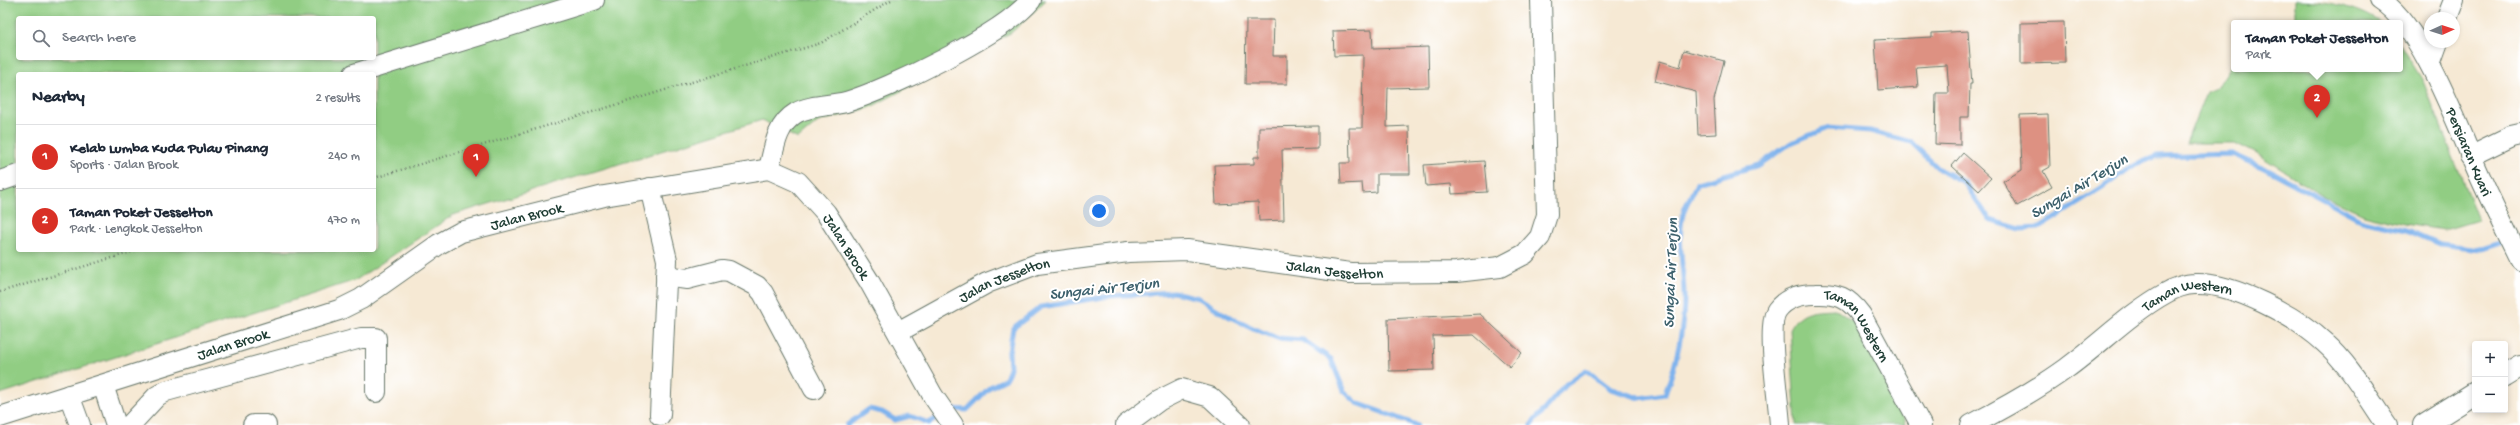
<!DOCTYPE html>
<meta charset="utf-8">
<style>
body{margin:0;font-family:"Gochi Hand",sans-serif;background:#f2f2f3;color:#1f2937}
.controls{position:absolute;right:12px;bottom:12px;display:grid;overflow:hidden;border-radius:4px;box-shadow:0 2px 6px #0003}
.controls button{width:36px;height:36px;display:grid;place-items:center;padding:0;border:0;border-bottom:1px solid #e0e1e3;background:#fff;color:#1f2937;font:20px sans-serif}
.compass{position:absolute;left:2424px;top:12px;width:36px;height:36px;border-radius:50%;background:#fff;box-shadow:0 2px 6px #0003;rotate:87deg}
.you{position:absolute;left:1099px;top:211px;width:14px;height:14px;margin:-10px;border:3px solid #fff;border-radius:50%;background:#1a73e8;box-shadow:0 0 0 6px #1a73e833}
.badge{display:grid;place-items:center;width:26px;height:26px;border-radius:50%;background:#d93025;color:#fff;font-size:13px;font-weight:700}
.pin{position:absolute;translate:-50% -33px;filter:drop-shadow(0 1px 2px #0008)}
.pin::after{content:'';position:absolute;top:21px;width:14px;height:12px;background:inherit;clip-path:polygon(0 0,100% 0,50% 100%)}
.popup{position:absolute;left:2231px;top:20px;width:172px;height:52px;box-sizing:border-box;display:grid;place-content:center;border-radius:4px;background:#fff;filter:drop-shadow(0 1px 3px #0005);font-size:13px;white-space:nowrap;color:#747a83}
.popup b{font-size:15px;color:#1f2937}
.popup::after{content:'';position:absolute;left:50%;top:100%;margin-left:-8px;border:8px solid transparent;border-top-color:#fff}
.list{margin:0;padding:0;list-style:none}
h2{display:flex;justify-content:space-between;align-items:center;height:52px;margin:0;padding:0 16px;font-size:17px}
h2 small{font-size:13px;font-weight:400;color:#747a83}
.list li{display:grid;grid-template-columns:26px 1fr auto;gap:12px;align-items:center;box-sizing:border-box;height:64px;padding:0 16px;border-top:1px solid #e0e1e3}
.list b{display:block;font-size:15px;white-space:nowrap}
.list p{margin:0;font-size:13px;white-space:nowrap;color:#747a83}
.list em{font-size:13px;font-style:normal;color:#747a83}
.icon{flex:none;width:22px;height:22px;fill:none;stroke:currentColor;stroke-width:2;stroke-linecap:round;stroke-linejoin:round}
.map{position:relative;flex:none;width:2520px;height:425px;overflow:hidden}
.search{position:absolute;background:#fff;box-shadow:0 2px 6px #0003;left:16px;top:16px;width:360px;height:44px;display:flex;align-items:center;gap:10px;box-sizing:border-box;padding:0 14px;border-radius:4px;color:#747a83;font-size:15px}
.panel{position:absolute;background:#fff;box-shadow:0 2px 6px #0003;left:16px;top:72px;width:360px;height:180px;border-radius:4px}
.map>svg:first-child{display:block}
.green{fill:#91cd83;stroke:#58855c;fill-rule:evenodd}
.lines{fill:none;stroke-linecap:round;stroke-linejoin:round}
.stream{stroke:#7fb3ed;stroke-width:5}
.building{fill:#dd9182}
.minor-casing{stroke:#6a796c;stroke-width:22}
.major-casing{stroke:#6a796c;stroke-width:24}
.path{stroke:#6a796c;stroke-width:2.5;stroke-dasharray:1 3;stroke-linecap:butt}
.minor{stroke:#fff;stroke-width:20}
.major{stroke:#fff;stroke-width:22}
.labels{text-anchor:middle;stroke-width:4;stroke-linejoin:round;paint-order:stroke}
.street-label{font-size:15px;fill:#1f3d34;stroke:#fff}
.water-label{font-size:16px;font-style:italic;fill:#3c606c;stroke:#fff}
</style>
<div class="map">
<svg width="2520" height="425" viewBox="0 0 2520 425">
<rect width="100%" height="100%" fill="#fff"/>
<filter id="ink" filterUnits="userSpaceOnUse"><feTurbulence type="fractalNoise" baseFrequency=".025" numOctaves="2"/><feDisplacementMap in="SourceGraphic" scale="8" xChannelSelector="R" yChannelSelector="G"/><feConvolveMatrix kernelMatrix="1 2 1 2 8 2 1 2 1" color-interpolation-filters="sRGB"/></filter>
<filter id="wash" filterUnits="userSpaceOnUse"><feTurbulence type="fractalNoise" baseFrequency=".012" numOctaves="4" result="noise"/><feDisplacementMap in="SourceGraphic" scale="16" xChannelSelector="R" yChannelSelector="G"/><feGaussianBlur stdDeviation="0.9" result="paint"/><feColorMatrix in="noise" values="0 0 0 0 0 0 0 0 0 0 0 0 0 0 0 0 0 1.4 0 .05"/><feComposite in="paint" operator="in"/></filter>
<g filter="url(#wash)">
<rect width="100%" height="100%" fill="#f6e9d4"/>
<g class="green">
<path d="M 0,0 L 1046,0 L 1012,32 L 869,108 L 818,122 L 798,139 L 762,120 L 453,215 L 356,280 L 0,394 ZM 18,18 L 374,18 L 374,58 L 18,58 ZM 18,74 L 374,74 L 374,250 L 18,250 Z"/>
<path d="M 2295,0 C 2324,0 2355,6 2381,23 L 2295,23 Z"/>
<path d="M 2400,44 L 2423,81 L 2478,220 L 2444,230 L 2404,224 L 2364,214 L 2324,196 L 2257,154 L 2235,143 L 2186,143 L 2206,92 L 2217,86 L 2234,60 L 2234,69 L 2400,69 Z"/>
<path d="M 1835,309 L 1855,323 L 1903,417 L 1905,425 L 1796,425 L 1790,329 C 1799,309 1815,310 1835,309 Z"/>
</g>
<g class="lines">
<g class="stream">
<path d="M 948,412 L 952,409 L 967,410 L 990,387 L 1006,379 L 1010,368 L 1009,352 L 1013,328 L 1041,307 L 1110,296 L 1173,292 L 1199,298 L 1228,316 L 1255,329 L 1277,338 L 1303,340 L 1331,359 L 1344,391 L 1357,403 L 1417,425"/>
<path d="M 847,425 L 869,409 L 882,412 L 895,420 L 910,416 L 929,423 L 941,416"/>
<path d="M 1531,425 L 1566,384 L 1586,370 L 1611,389 L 1640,398 L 1665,394 C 1677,362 1684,330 1684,296 C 1684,271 1676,235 1684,211 C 1687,202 1693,192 1697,183 L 1759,165 L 1791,143 L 1827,128 L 1870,131 L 1911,142 L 1940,170 L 1964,182 L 1990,220 L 2020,229 L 2039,228 L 2101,189 L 2131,167 L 2157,156 L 2232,154 L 2264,168 L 2362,220 L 2409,231 L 2439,244 L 2481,249 L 2506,241"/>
</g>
</g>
<g id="blocks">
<g class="building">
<path d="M 1246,20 L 1274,20 L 1273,56 L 1287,56 L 1287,84 L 1245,84 Z"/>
<path d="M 2064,22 L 2065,63 L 2021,64 L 2021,23 Z"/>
<path d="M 1372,30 L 1373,49 L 1428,47 L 1429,87 L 1388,88 L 1387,127 L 1409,126 L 1410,174 L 1377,174 L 1377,192 L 1363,193 L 1362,183 L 1341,184 L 1340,163 L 1350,163 L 1349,128 L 1362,128 L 1363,55 L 1334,56 L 1333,31 Z"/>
<path d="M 1968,31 L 1972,84 L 1970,84 L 1969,117 L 1960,117 L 1960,145 L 1935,144 L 1936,93 L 1949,93 L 1947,65 L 1916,67 L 1918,87 L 1878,90 L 1875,40 L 1932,37 L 1932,33 Z"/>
<path d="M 1684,50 L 1724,61 L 1714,100 L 1716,134 L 1698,135 L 1696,92 L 1655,81 L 1660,61 L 1680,67 Z"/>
<path d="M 2048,114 L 2050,167 L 2043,171 L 2052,187 L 2017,206 L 2003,181 L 2022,170 L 2020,115 Z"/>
<path d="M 1318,126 L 1318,149 L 1282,150 L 1284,220 L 1259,221 L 1258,202 L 1216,204 L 1214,165 L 1254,164 L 1254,157 L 1259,157 L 1259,127 Z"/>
<path d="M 1963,153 L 1991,178 L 1979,191 L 1952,166 Z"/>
<path d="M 1484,161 L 1487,192 L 1452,194 L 1451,184 L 1426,186 L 1424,165 Z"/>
<path d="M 1480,314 L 1522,353 L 1510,367 L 1474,335 L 1433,336 L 1434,370 L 1389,371 L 1388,319 Z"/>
</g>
</g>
</g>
<g filter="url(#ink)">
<use href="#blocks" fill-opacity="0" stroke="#6a796c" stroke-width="1"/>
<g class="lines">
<defs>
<g id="minor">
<path id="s1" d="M 2380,0 C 2422,26 2458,127 2478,172 C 2491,202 2506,231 2520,260"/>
<path d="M 2447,18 L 2454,0"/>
<path d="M 2430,64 L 2438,42"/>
<path d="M 354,74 L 594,0"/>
<path d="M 2470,156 L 2511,136 L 2520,134"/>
<path d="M 769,169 C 774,149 776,125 796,113 C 810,105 830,106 846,102 C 889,89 1004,34 1031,0"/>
<path d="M 0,181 L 18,175"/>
<path d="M 650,188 L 667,260 L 660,415"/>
<path d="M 666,276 L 687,279 L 722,270 L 729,271 L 757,286 L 763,293 L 814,389"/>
<path id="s2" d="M 898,332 L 987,283 L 1037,264 L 1128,252 L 1187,250 L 1350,273 L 1456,272 L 1500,267 L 1525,254 L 1540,237 L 1547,215 L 1541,0"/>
<path d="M 103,385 L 116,425"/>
<path d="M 69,395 L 80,425"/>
<path id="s3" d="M 0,417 L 339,310 L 361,299 L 439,244 L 461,232 L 604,196 L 769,169 L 798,182 L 826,213 L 869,281 L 933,396 L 953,425"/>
<path d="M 130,425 L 157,396 L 166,391 L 361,338 L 376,338 L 376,392"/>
<path d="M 253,425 L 266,425"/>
<path d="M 1126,425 L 1160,400 L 1182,389 L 1210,397 L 1240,425"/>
<path id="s4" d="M 1780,425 C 1779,403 1766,325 1777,310 C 1786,298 1801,294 1815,294 C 1837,293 1848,297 1861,315 L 1921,425"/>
<path id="s5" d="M 1971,425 C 2004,408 2037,390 2067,368 C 2100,344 2130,313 2166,293 C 2174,288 2186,284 2195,284 C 2233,282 2297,317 2325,343 C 2350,365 2368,398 2387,425"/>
</g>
<g id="major">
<path d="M 2505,375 L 2520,366"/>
<path d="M 2424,425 L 2475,393"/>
</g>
</defs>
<use href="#minor" class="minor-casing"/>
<use href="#major" class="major-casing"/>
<g class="path">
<path d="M 374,178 L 821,43 L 891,0"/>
<path d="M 0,292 L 138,250"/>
</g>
<use href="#minor" class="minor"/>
<use href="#major" class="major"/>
</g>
</g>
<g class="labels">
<g class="street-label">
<text dy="5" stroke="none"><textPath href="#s1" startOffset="178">Persiaran Kuari</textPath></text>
<text dy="5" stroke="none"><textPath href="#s3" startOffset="568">Jalan Brook</textPath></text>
<text dy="5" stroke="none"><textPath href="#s3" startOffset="928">Jalan Brook</textPath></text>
<text dy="5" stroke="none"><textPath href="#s2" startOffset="455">Jalan Jesselton</textPath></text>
<text dy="5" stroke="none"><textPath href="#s2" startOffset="119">Jalan Jesselton</textPath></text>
<text dy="5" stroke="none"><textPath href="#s5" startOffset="257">Taman Western</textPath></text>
<text dy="5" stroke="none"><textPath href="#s4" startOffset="216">Taman Western</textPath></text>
<text dy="5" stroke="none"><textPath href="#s3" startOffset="244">Jalan Brook</textPath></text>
</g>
<g class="water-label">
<text transform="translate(2078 185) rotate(-31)" y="6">Sungai Air Terjun</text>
<text transform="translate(1669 273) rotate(-88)" y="6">Sungai Air Terjun</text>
<text transform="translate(1104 287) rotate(-6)" y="6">Sungai Air Terjun</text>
</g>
</g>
</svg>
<div class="controls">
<button>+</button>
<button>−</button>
</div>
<svg class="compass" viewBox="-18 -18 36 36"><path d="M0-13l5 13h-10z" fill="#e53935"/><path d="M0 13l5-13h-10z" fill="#747a83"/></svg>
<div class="you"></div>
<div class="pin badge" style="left:476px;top:177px">1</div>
<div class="pin badge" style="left:2317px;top:118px">2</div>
<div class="popup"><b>Taman Poket Jesselton</b>Park</div>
<div class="search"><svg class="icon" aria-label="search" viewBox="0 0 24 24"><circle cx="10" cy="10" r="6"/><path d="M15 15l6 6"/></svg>Search here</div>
<section class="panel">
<h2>Nearby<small>2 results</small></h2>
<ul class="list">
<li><span class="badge">1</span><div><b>Kelab Lumba Kuda Pulau Pinang</b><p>Sports · Jalan Brook</p></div><em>240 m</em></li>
<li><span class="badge">2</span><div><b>Taman Poket Jesselton</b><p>Park · Lengkok Jesselton</p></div><em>470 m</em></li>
</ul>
</section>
</div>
